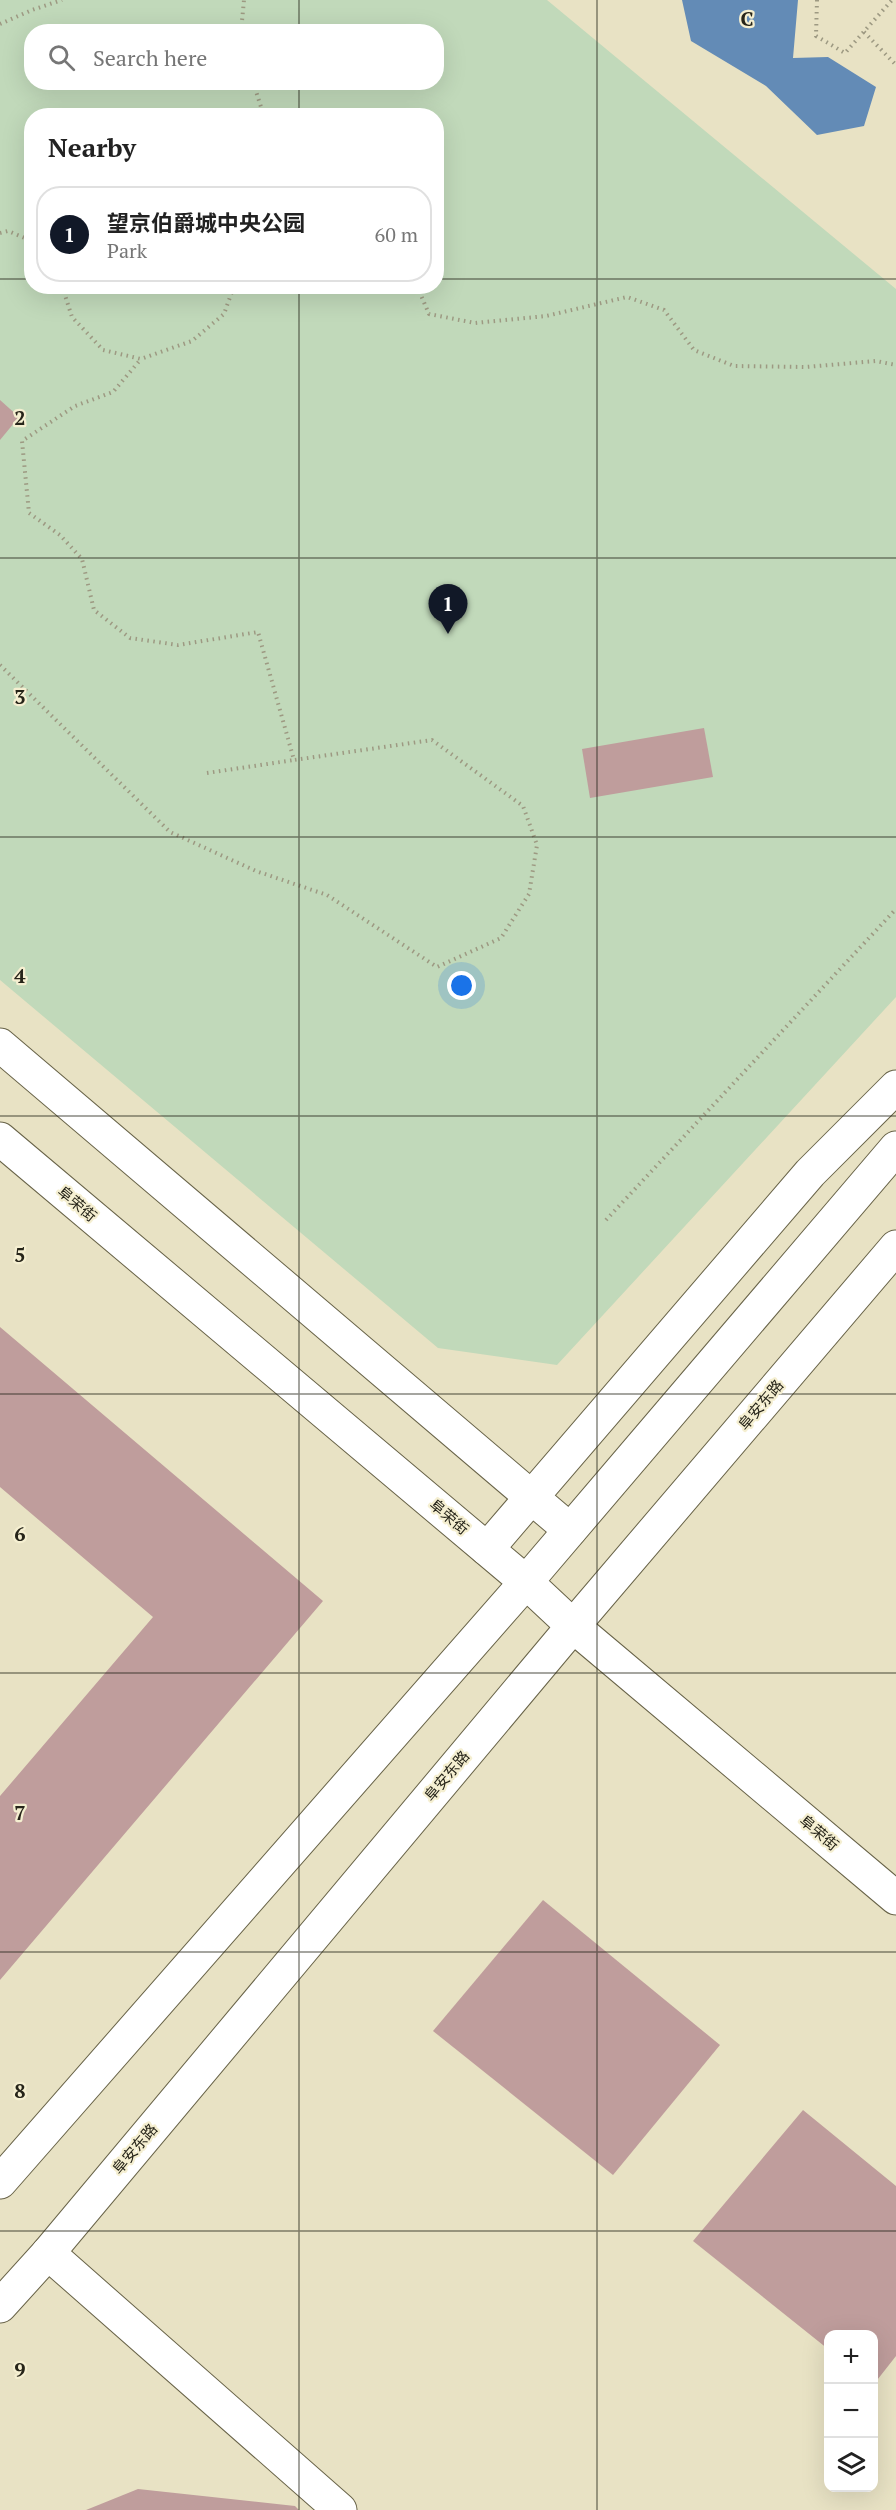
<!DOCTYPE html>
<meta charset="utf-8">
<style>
body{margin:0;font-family:"PT Serif","Noto Sans SC",serif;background:#f2f2f2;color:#222}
.controls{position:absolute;right:18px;bottom:18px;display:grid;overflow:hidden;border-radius:12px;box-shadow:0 6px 24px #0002}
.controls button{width:54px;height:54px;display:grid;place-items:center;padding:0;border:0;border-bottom:2px solid #e0e0e0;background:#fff;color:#222;font:30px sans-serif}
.you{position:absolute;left:462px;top:986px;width:21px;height:21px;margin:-15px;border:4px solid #fff;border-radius:50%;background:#1a73e8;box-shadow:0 0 0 9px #1a73e833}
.badge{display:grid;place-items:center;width:39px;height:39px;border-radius:50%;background:#111827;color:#fff;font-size:20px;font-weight:700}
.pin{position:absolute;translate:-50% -50px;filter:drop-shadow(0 2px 3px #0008)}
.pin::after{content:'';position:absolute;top:32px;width:21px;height:18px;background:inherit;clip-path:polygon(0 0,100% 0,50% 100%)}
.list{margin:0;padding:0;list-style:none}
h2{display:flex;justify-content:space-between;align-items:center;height:78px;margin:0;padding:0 24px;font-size:26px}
h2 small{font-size:20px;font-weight:400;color:#767676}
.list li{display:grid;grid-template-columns:39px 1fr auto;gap:18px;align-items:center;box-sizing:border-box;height:96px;margin:0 12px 12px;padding:0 12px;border:2px solid #e0e0e0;border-radius:24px}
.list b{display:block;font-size:22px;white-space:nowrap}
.list p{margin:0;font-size:20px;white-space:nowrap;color:#767676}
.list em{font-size:20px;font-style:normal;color:#767676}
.icon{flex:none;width:33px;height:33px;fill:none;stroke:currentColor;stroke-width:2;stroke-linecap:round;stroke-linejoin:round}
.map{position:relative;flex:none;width:896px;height:2510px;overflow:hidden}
.search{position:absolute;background:#fff;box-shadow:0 6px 24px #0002;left:24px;top:24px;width:420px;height:66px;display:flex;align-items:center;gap:15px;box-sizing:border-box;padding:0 21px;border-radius:24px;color:#767676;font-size:22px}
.panel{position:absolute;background:#fff;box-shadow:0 6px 24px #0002;left:24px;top:108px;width:420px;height:186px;border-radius:24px}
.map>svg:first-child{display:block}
.green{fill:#c1d9ba;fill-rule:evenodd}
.water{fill:#638bb6}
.building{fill:#bf9d9c}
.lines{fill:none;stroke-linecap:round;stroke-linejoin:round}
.minor-casing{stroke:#686348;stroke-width:35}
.path{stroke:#9d9982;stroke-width:4;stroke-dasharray:1.5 4.5;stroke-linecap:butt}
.minor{stroke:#fff;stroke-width:33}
.grid{fill:none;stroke:#262419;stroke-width:1.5;stroke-opacity:0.55}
.labels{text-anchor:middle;stroke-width:4.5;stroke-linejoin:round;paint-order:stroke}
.street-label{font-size:15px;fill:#262419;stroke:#f5efd1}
.grid-label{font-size:20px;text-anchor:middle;font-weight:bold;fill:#262419;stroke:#f5efd1;stroke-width:4.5;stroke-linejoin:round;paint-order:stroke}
</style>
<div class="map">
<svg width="896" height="2510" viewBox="0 0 896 2510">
<rect width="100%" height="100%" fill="#e8e2c4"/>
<path class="green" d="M 0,0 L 547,0 L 896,289 L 896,997 L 557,1365 L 438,1348 L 0,980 ZM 32,32 L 436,32 L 436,82 L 32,82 ZM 32,116 L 436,116 L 436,286 L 32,286 Z"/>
<path class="water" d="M 682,0 L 798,0 L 793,58 L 828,57 L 876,87 L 864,126 L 817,135 L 766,86 L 691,41 Z"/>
<g class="building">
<path d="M 0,400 L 19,417 L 0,440 Z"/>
<path d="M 704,728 L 713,777 L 590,798 L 582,749 Z"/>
<path d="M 0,1327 L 323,1601 L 0,1980 L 0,1796 L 153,1617 L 0,1487 Z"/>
<path d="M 543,1900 L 720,2045 L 613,2175 L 433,2031 Z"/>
<path d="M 803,2110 L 896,2186 L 896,2356 L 874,2384 L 874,2334 L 828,2334 L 828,2349 L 693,2241 Z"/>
<path d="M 138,2489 L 295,2506 L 299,2510 L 86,2510 Z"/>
</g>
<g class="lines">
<defs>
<g id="minor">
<path d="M 0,1045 L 570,1530"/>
<path d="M 0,1139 L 526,1582 L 573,1626 L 896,1898"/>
<path d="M 487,1549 L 810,1173 L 896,1087"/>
<path d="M 0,2182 L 526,1582 L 896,1148"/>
<path d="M 48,2253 L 340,2510"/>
<path d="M 0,2306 L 48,2253 L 573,1626 L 896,1247"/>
</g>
</defs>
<use href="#minor" class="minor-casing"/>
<g class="path">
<path d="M 817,0 L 816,36 L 845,53 L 892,0"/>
<path d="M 0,24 L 32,10 L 62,0"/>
<path d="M 243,32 L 242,21 L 244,0"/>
<path d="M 864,32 L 896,65"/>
<path d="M 253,82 L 262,110 L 260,116"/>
<path d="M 0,233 L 8,231 L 32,241"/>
<path d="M 62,286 L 72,317 L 103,350 L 141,359 L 192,341 L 224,314 L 234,286"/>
<path d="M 417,286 L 429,314 L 475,323 L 546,316 L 627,297 L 664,310 L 694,350 L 734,366 L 806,367 L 876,361 L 896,365"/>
<path d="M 0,665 L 170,832 L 256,871 L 327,895 L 437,967 L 501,938 L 529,894 L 537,845 L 523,806 L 432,740 L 294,760 L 258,632 L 178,645 L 130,638 L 94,610 L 82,559 L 60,535 L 29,513 L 22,441 L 75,406 L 113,392 L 141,359"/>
<path d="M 207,773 L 294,760"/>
<path d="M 606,1220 L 896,909"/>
</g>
<use href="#minor" class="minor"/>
</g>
<path class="grid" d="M 299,0 L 299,32M 597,0 L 597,2510M 299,82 L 299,116M 0,279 L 32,279M 436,279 L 896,279M 299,286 L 299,2510M 0,558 L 896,558M 0,837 L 896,837M 0,1116 L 896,1116M 0,1394 L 896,1394M 0,1673 L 896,1673M 0,1952 L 896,1952M 0,2231 L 896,2231"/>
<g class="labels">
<g class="street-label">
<text transform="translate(77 1204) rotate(40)" y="5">阜荣街</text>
<text transform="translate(761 1405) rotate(-50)" y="5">阜安东路</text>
<text transform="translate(449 1517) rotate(40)" y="5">阜荣街</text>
<text transform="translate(447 1776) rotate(-50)" y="5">阜安东路</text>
<text transform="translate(819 1833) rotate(40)" y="5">阜荣街</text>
<text transform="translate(135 2149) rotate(-50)" y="5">阜安东路</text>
</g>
</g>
<g class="grid-label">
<text x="747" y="26">C</text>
<text x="20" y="425">2</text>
<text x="20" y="704">3</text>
<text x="20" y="983">4</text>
<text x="20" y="1262">5</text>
<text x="20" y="1541">6</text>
<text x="20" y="1820">7</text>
<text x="20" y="2098">8</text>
<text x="20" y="2377">9</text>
</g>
</svg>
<div class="controls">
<button>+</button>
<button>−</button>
<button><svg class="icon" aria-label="layers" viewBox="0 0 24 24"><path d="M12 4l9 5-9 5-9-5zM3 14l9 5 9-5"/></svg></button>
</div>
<div class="you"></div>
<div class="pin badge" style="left:448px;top:634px">1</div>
<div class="search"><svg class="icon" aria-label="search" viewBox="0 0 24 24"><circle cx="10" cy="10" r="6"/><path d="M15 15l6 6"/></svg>Search here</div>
<section class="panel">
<h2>Nearby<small></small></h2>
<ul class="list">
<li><span class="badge">1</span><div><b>望京伯爵城中央公园</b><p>Park</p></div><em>60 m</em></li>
</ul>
</section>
</div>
